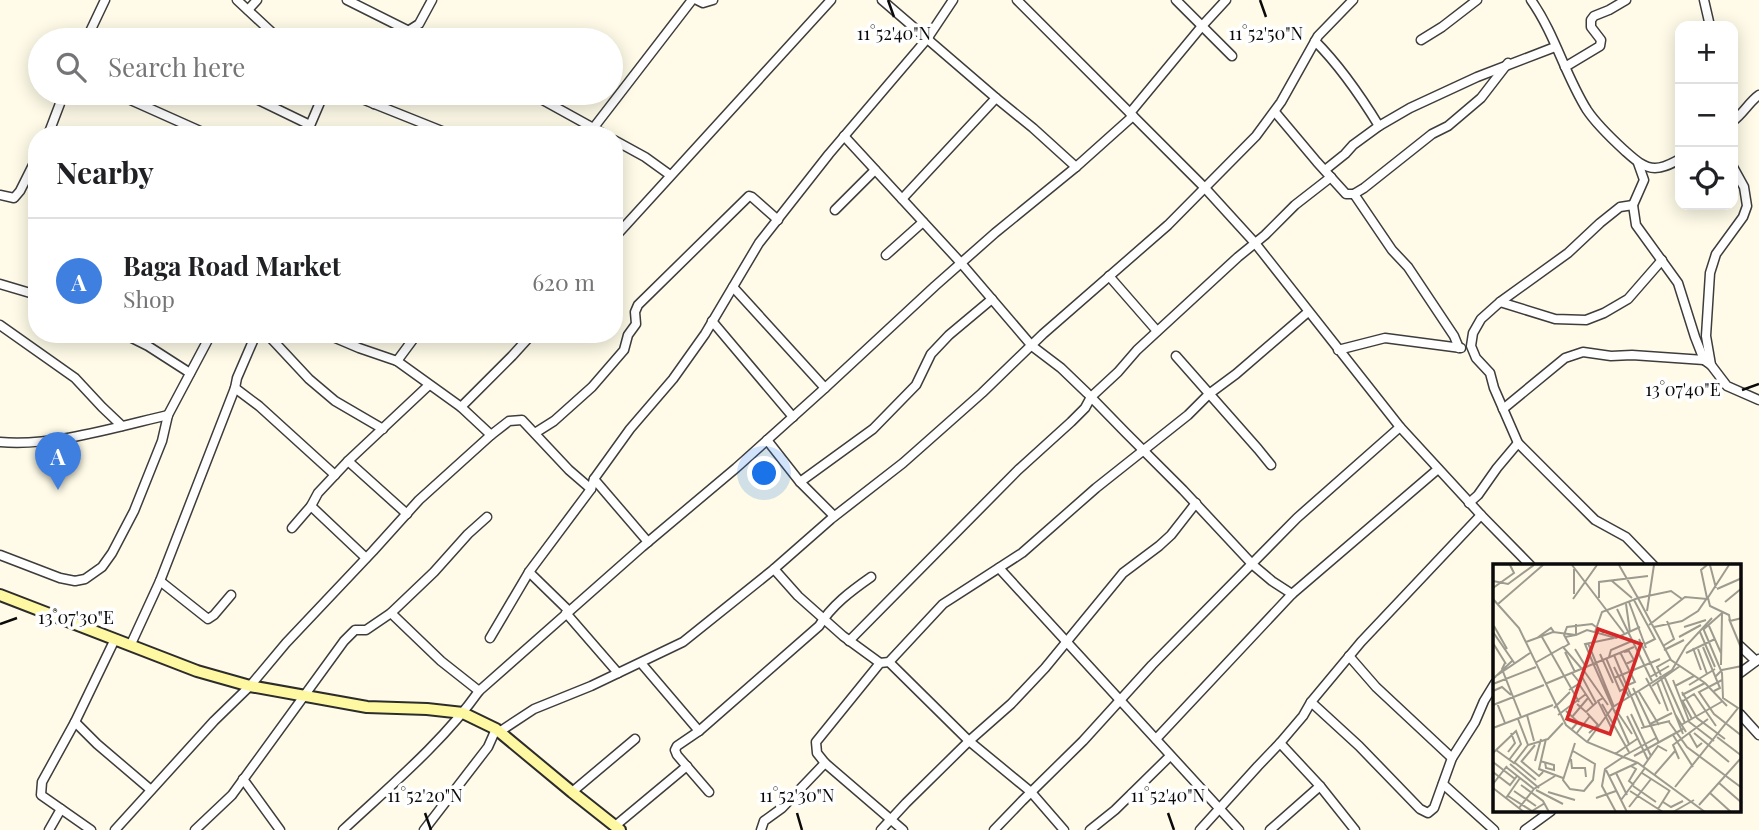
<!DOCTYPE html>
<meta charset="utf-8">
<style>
body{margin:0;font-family:"Playfair Display",serif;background:#f2f2f2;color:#202124}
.controls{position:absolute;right:21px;top:21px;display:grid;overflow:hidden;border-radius:14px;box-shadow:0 4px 18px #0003}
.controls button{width:63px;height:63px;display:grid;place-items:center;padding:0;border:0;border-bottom:2px solid #e0e0e0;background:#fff;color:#202124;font:35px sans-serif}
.you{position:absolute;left:765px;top:474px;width:24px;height:24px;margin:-18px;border:5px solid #fff;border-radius:50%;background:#1a73e8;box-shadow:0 0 0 10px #1a73e833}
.badge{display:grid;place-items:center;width:46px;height:46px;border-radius:50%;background:#7c3aed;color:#fff;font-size:23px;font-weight:700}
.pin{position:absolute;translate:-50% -58px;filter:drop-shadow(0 2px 4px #0008)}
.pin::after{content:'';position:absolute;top:37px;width:24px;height:21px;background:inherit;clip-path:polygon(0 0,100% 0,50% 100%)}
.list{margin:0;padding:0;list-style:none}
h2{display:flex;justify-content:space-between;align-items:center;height:91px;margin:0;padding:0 28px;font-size:30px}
h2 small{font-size:23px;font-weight:400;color:#757577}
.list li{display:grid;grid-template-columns:46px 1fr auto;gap:21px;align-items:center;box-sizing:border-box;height:126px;padding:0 28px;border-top:2px solid #e0e0e0}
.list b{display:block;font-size:26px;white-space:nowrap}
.list p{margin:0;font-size:23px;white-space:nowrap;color:#757577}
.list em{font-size:23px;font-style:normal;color:#757577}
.icon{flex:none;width:38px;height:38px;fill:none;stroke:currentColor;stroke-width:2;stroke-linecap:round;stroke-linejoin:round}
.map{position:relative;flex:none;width:1759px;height:830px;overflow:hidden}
.search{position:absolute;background:#fff;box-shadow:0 4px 18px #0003;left:28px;top:28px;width:595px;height:77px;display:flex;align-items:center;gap:18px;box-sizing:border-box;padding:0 24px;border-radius:38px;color:#757577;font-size:26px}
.panel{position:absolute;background:#fff;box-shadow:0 4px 18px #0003;left:28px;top:126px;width:595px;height:217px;border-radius:28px}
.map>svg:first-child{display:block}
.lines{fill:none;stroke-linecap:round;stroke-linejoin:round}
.street-casing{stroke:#3d3d3d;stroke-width:11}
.secondary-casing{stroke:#2c2c2c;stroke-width:14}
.street{stroke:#fff;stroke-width:8}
.secondary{stroke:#fff8a3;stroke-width:10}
.ticks{fill:none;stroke:#0a0a0a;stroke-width:2.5}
.inset-road{fill:none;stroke:#9d9b8f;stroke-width:2}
.view{fill:#d62828;fill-opacity:0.15;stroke:#d62828;stroke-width:3.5}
.inset-edge{fill:none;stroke:#0a0a0a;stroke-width:3.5}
.ticks-label{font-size:18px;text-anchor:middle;fill:#0a0a0a;stroke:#fff;stroke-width:7;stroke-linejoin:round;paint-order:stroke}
</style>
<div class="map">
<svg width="1759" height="830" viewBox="0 0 1759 830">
<rect width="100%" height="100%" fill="#fffbe8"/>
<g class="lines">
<defs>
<g id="street">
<path d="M 237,0 L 280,40"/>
<path d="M 347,0 L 427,40"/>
<path d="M 697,0 L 703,3 L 713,0"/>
<path d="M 882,0 L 996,98 L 902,199"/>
<path d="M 1017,0 L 1204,187 L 1255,243 L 1400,427 L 1481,515 L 1531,566"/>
<path d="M 1176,0 L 1232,56"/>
<path d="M 1531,0 C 1555,34 1565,75 1587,110 C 1597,125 1611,138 1624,150 C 1633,158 1643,168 1655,168 C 1665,168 1672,163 1680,159"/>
<path d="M 1704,0 L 1710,26"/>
<path d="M 248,10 L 257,0"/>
<path d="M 86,40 L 105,0"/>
<path d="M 403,40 L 408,31 L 419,24 L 432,0"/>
<path d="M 1421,40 L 1442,27 L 1477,0"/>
<path d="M 1315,41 C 1341,67 1360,95 1379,126"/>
<path d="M 1565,67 L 1600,46 L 1601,40 L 1591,27 L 1591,20 L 1594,16 L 1609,10 L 1626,0"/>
<path d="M 115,93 L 209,135"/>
<path d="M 244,93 L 310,125"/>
<path d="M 347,93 L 452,135"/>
<path d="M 530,93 L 606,135"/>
<path d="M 996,98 L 1033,128 L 1076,167"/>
<path d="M 374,104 L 378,93"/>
<path d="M 1275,112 L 1317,162 L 1346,194 L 1354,194 L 1364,188 L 1432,134 L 1448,126 L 1481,98 L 1508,63"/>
<path d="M 1130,113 L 1202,26 L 1226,0"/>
<path d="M 1733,121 C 1743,114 1749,102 1759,95"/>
<path d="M 48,135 L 64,93"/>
<path d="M 306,135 L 324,93"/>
<path d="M 588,135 L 692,0"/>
<path d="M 844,136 L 961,263 L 1032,346 L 1061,368 L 1087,393 L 1125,432 L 1183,490 L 1253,565 L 1272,581 L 1292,594"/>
<path d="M 614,140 L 645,157 L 670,175"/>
<path d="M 1638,163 L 1644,180 L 1633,205 L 1636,225 L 1678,283 L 1695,337 L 1704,360 L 1711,365"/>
<path d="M 1733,167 L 1744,187 L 1747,206 L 1743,217 L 1716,254 L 1710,273 L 1706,336 L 1711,365 L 1727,386 L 1759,400"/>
<path d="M 1325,170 L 1345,154 L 1353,145 L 1379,126 L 1410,108 L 1477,77 L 1555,47"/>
<path d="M 1354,194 L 1392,250 L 1408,267 L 1454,336 L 1459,348"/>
<path d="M 0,195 L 14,198 L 20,191 L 37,157"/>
<path d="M 1633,205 L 1620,207 L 1600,223 L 1568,253 L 1500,302 L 1481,319 L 1473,333 L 1471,346 L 1476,358 L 1490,373 L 1494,388 L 1518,443 L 1595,520 L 1626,537 L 1654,566"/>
<path d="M 835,210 L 875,170"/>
<path d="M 614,238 L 831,0"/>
<path d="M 886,255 L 923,222"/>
<path d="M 1109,276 L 1157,331"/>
<path d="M 0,284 L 37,295"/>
<path d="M 733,287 L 825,388"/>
<path d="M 1500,302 L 1555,319 L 1586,320 L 1604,313 L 1628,299 L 1662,260"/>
<path d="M 712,321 L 793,417"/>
<path d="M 0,325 L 75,378 L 102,407 L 122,426"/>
<path d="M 124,334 L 148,346 L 190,373"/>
<path d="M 267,334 L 309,379 L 335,401 L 383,429"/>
<path d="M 326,334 L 359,348 L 397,361 L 461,407 L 491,435"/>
<path d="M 1338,350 L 1385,338 L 1461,348"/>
<path d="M 1176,356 L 1258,449 L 1271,465"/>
<path d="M 397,361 L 417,334"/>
<path d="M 235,388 L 259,406 L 335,475"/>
<path d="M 461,407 L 512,356 L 532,334"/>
<path d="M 1503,409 L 1565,358 L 1583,352 L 1611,356 L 1632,355 L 1704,360"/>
<path d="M 535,433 L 554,421 L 592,387 L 624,350 L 628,335 L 636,324 L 635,312 L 638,305 L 749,196 L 752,197 L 778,220"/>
<path d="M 767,440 L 800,482 L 834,516"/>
<path d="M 0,442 C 52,447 117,427 168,415"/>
<path d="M 348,461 L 407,514"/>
<path d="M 594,479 L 648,542"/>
<path d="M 800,482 L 873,429 L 916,385 L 931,354 L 949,335 L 992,299"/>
<path d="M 1469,503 L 1478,495 L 1497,468 L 1518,443"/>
<path d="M 311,506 L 366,558"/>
<path d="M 292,528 L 311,506 L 318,493 L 348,461 L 429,385"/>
<path d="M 0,555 L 60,578 L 75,581 L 85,579 L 102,567 L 112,553 L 134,511 L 162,441 L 168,415 L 211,334"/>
<path d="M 999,568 L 1239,830"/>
<path d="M 774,569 L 798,596 L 843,636 L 880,663"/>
<path d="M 529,572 L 569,611"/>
<path d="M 160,581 L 208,619 L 214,615 L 231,595"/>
<path d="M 391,613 L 441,661 L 479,691"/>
<path d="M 566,613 L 618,673"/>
<path d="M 490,638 L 529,572 L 591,489 L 594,479 L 630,429 L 673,379 L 705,334 L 759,243 L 829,154 L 927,39 L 953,0"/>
<path d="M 849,641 L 1018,470 L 1071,422 L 1085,408 L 1091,397 L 1118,372 L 1137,350 L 1238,257 L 1265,235 L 1295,205 L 1331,177"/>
<path d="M 131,644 L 160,581 L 235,388 L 237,378 L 256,334"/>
<path d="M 1740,646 L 1756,661"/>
<path d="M 1349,656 L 1376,687 L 1452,758"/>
<path d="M 889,662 L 969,741 L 1031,792 L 1064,830"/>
<path d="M 641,663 L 699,731"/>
<path d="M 1740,673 L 1759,659"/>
<path d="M 1311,702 L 1359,746 L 1420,809 L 1428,813 L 1434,808 L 1452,758 L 1475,722 L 1484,701 L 1495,683"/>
<path d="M 1740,714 L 1759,735"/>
<path d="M 75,722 L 97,744 L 151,790"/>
<path d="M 499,732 L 534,709 L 591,686 L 683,642 L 774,569 L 831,519 L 903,463 L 982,393 L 1043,334 L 1168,225 L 1256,136 L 1281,102 L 1318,36 L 1353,0"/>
<path d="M 1156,739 L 1292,594 L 1438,469"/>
<path d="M 1280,743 L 1320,786 L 1355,830"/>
<path d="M 243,779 L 280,830"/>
<path d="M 1443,784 L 1494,830"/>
<path d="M 572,792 L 635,739"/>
<path d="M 709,792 L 677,755 L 675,750 L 677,746 L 699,731 L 819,626 C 832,605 851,591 871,577"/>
<path d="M 615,826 L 687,766"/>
<path d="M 49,830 L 61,809"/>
<path d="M 91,830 L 41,795 L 42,782 L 75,722 L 115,639"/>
<path d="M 115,830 L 214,721 L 250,686 L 286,643 L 373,551 L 419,500 L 491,435 L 509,421 L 522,420 L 569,470 L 591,489"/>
<path d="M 195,830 L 232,795 L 344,641 L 355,630 L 366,630 L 391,613 L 434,572 L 468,534 L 487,517"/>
<path d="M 343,830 C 389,787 443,742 479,691 L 642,547 L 736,468 L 825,388 L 935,286 L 995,233 L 1076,167 L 1133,116"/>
<path d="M 424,830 L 488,747 L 496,729"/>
<path d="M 761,830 L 764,821 L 782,808 L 825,763"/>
<path d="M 881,830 L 906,803 L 969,741 L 1011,704 L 1045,668 L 1123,573 L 1159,546 L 1171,535 L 1196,503"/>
<path d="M 903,830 L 825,763 L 817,753 L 816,742 L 880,663 L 889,662 L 943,604 L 1022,553 L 1096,488 L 1188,415 L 1209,394 L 1236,374 L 1308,312"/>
<path d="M 994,830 L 1022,801 L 1083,741 L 1152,665 L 1297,518 L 1400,427"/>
<path d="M 1090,830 L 1115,810 L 1170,756"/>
<path d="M 1200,830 L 1258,766 L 1280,743 L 1303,716 L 1311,702 L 1361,642 L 1481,515"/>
<path d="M 1270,830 L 1320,786"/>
<path d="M 1525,830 L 1551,811"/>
</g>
<path id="secondary" d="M 0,595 L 197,671 L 250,686 L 367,707 L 427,709 L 463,713 L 496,729 L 572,792 L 620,830"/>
</defs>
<use href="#street" class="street-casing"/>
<use href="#secondary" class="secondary-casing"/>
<use href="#street" class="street"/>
<use href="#secondary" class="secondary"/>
</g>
<path class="ticks" d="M 888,0 L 894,17M 1260,0 L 1266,17M 1742,390 L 1759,384M 0,624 L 17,618M 425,813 L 431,830M 797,813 L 802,830M 1168,813 L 1174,830"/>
<g transform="translate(1493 564)">
<rect width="248" height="248" fill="#fffbe8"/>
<path class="inset-road" d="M 79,1 L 131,69M 126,1 L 145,34 L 178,27 L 189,35M 217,1 L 223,24M 81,5 L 81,30M 0,17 L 15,20 L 41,1M 119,17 L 139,34M 0,24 L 21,9 L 17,1M 224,25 L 249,14M 106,34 L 106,18 L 155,12M 215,34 L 217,42 L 236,51 L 237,57 L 249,54M 0,35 L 26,64 L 73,161 L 94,178 L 145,199 L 212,248M 80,35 L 104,1M 141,36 L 162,75 L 152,80M 136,38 L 153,84M 232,38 L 249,24M 5,40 L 50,1M 133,40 L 137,68M 124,45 L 159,117M 154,47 L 161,1M 236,55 L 249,86M 156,61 L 192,33 L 214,35 L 236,1M 1,62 L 14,85M 216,62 L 228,89M 161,63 L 189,57 L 205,47 L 214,34 L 208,6 L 214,1M 191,63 L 213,56M 211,65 L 229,49 L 228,101M 0,68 L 22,100M 102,68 L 109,48 L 145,34 L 178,96 L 212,119 L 234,142M 207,68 L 222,103M 49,73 L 86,138M 72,73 L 83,71 L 83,60M 186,73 L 208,61M 44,74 L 58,64 L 61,68M 146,75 L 164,113M 33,78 L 60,68 L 83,71 L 94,66 L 123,74 L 147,63M 0,79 L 13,100M 95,79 L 121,143M 170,82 L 181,75 L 174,57M 71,83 L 76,80 L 71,71 L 74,63 L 99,60 L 111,69M 210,83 L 227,124 L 221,127M 200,84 L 208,106M 82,85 L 93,103M 205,85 L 214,110M 171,86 L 191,76M 72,88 L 82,108M 127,88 L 142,118 L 135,121M 131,88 L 136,87 L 141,96 L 133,100M 193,89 L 222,75M 107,90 L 120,119M 121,91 L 151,163M 116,93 L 118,86 L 139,77M 113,94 L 127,127 L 134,123M 12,99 L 9,105 L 28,153M 42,99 L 70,83 L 89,105M 100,99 L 136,180M 100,99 L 92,80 L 121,74M 121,103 L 136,133M 89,104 L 115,141M 88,111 L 103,139M 168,111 L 164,103 L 178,95M 167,112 L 190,170M 157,113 L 176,102M 222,113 L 229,106 L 249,102M 0,114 L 37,89M 121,114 L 167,95M 153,114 L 167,140M 172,114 L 192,159M 0,115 L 19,97M 180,116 L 196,157M 229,116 L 206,128 L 221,150 L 249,172M 164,118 L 175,147M 0,120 L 43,103M 52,120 L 141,83M 86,120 L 100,141M 196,121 L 222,105M 159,122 L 187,102M 182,122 L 201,112M 140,124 L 166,179M 76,126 L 87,119 L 79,109M 0,127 L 9,123 L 18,131M 146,128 L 166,161M 189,128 L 204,154 L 232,175M 189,131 L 212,119M 110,134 L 105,137 L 119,165M 189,136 L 199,155M 190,137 L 201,130 L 223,162M 4,139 L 12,159M 84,140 L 93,148 L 104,138M 109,140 L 136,188M 0,141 L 51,121M 61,144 L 77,128M 123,146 L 139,170M 73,147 L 85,158 L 78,166M 94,149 L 105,161 L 96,169M 138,150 L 158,192M 182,150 L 193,168M 34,151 L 41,177M 65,151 L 93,130M 134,152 L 155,196M 79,153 L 95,134M 25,155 L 35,181M 195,157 L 221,177M 176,158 L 194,183 L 249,224M 157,160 L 179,149M 188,161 L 230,137M 0,164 L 60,141M 148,164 L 177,157M 196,169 L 204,183 L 209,179M 201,169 L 236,198M 83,170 L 97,152M 180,171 L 200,203M 224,173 L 249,192M 53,175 L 46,205 L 70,214M 94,178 L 120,143 L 179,106 L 193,82 L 219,54M 3,186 L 21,199 L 35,181 L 55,175 L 70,159M 80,187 L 102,200 L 100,216 L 91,227 L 77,225 L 70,216 L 82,179M 15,188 L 22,179 L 18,169M 0,189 L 23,167 L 28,180 L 16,196M 122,190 L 144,175M 131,192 L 163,174M 141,192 L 190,165M 78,195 L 79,204 L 92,204 L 93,213M 186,195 L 180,181 L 215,155M 28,197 L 46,212 L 50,208M 42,197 L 48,175M 47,197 L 61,201 L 61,206 L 53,204 L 52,198M 0,198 L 22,215M 21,198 L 43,216M 28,198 L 42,181M 17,200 L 46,224M 138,202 L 143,205 L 136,217 L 141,221M 13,203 L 41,225M 150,203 L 165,182 L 174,187M 113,206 L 134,248M 0,208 L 17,221 L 24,212M 123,209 L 134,231M 149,209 L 177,227M 162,210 L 182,187M 116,212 L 144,199M 226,219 L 249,239M 0,220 L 14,202M 28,221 L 50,237 L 56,248M 140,222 L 163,238M 182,223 L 245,144 L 230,134 L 229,109 L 210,64M 0,224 L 31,248M 43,226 L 70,240M 21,227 L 43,242M 137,227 L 170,248M 55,228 L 82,236M 217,229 L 238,248M 15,232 L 39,247 L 52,239M 13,234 L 27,214M 103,234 L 123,227M 128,236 L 152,204M 170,238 L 178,243 L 190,237M 206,241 L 249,193M 136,243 L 158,215M 26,244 L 41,225 L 62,212M 165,245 L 177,226M 123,248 L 109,222 L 112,205 L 130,193M 180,248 L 201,236"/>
<path class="view" d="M 105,65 L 148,80 L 117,170 L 74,155 Z"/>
<rect width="248" height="248" class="inset-edge"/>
</g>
<g class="ticks-label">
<text x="894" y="40">11°52'40"N</text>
<text x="1266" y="40">11°52'50"N</text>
<text x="1683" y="396">13°07'40"E</text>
<text x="76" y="624">13°07'30"E</text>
<text x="425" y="802">11°52'20"N</text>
<text x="797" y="802">11°52'30"N</text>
<text x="1168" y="802">11°52'40"N</text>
</g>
</svg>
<div class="controls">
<button>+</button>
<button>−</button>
<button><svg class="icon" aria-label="locate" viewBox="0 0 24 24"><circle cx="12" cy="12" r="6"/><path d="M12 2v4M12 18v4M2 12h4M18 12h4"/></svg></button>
</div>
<div class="you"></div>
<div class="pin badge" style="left:58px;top:490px;background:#3f7fe0">A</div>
<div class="search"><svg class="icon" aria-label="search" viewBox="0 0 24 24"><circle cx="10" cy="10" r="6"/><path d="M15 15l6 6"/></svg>Search here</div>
<section class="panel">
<h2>Nearby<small></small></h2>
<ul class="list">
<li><span class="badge" style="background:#3f7fe0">A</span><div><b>Baga Road Market</b><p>Shop</p></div><em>620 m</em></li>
</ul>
</section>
</div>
